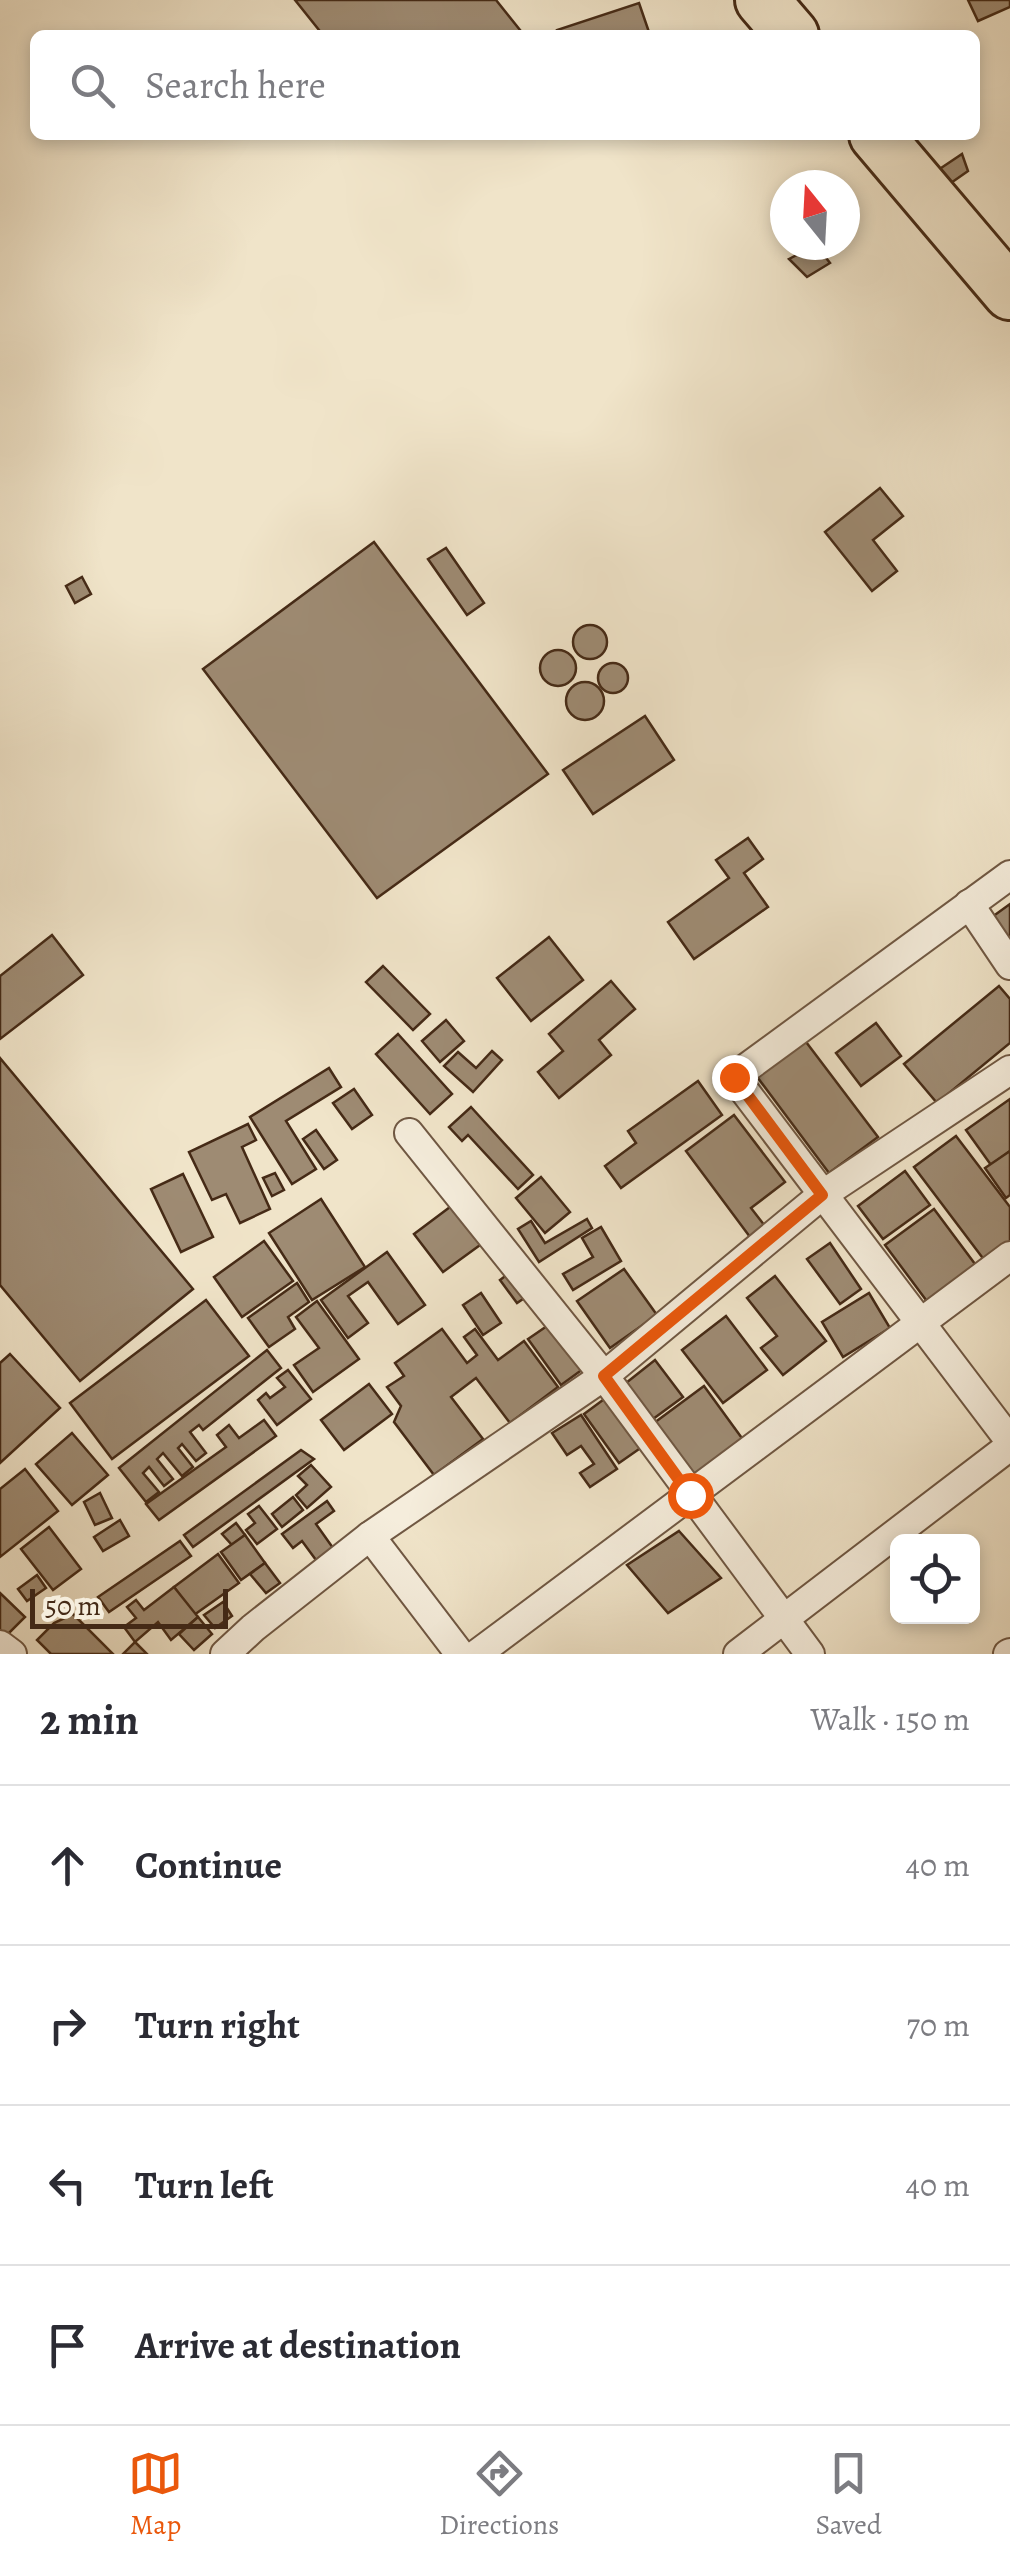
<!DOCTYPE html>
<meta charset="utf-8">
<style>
body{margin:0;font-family:Alegreya,serif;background:#f7f7f7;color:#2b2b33}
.controls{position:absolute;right:30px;bottom:30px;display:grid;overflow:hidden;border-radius:15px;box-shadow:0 5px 15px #0003}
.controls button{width:90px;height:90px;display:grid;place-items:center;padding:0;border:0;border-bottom:2px solid #e1e1e2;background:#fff;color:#2b2b33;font:50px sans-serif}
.compass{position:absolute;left:770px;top:170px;width:90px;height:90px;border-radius:50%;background:#fff;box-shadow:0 5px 15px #0003;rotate:342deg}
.scale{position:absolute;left:30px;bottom:25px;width:198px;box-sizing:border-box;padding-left:10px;border:5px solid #452a16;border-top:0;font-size:28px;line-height:35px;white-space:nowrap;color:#452a16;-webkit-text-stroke:8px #f5eddc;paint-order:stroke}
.stop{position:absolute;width:30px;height:30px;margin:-22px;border:8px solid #ea580c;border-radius:50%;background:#fff}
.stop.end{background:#ea580c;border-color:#fff;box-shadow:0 2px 10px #0008}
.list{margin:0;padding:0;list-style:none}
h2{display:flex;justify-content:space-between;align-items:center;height:130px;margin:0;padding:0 40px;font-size:42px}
h2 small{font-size:32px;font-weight:400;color:#7c7c81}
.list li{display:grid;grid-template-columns:65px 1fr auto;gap:30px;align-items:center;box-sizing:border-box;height:160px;padding:0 40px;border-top:2px solid #e1e1e2}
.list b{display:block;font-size:38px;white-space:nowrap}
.list em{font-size:32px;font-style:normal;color:#7c7c81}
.icon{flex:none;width:55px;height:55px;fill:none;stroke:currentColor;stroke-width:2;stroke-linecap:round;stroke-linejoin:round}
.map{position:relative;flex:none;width:1010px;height:1654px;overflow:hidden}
.search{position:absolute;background:#fff;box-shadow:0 5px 15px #0003;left:30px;right:30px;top:30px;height:110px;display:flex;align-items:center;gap:25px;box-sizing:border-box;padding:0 35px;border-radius:15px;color:#7c7c81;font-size:38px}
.sheet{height:770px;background:#fff}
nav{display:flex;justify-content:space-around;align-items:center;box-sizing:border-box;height:140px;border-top:2px solid #e1e1e2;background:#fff;font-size:28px;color:#7c7c81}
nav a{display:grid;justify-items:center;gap:5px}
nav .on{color:#ea580c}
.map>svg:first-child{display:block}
.building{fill:#9e8b73;stroke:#452a16;stroke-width:2.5}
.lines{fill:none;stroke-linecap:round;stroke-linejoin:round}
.street-casing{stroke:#705843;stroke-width:32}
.highway-casing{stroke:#452a16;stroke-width:58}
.street{stroke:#f5eddc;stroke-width:28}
.highway{stroke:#f0e4c9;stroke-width:52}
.route{stroke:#ea580c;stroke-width:12}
</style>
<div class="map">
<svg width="1010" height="1654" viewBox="0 0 1010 1654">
<rect width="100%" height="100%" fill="#f0e4c9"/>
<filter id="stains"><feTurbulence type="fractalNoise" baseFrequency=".002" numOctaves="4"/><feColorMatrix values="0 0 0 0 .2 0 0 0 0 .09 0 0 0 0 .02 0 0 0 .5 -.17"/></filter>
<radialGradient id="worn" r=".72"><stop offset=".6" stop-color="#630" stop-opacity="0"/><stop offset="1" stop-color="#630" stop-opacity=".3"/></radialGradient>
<g class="building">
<path d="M 295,0 L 496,0 L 524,35 L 323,35 Z"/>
<path d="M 968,0 L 1010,0 L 1010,7 L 978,21 Z"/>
<path d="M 639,3 L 650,35 L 558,35 L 557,30 Z"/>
<path d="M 962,154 L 968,171 L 948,185 L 938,170 Z"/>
<path d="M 816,245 L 830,263 L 807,277 L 789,259 Z"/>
<path d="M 880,488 L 903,516 L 873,540 L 897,571 L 872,591 L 825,532 Z"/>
<path d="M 374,542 L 548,774 L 377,898 L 203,669 Z"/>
<path d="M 446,548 L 484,603 L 467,615 L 428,559 Z"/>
<path d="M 82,577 L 91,594 L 75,603 L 66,586 Z"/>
<circle cx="590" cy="642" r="17"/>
<circle cx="558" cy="668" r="18"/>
<circle cx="613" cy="678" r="15"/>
<circle cx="585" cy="701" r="19"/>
<path d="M 645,716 L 674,760 L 593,814 L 563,770 Z"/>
<path d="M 748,838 L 763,859 L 744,873 L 768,907 L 694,959 L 668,922 L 729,878 L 716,860 Z"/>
<path d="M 1010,904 L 1010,935 L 1006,938 L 992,917 Z"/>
<path d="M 52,935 L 83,975 L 0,1039 L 0,976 Z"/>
<path d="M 549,937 L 583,980 L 531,1021 L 497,978 Z"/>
<path d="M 383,966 L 430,1014 L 413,1030 L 366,982 Z"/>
<path d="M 611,981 L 635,1009 L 599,1040 L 611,1055 L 559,1098 L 538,1072 L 563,1051 L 549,1034 Z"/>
<path d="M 999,986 L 1010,999 L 1010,1043 L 937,1103 L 904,1064 Z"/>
<path d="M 446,1020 L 464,1041 L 440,1062 L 422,1041 Z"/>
<path d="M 876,1023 L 901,1056 L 861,1086 L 836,1053 Z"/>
<path d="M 797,1030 L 878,1137 L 829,1173 L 749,1066 Z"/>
<path d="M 398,1034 L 452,1094 L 430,1114 L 376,1054 Z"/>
<path d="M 492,1051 L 502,1060 L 473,1092 L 444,1066 L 458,1052 L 476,1068 Z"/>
<path d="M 0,1058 L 193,1289 L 80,1381 L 0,1285 Z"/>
<path d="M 329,1068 L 341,1087 L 286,1121 L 316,1169 L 292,1184 L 250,1117 Z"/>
<path d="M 698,1081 L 722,1115 L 621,1188 L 605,1166 L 636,1143 L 628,1131 Z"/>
<path d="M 354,1089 L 372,1115 L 352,1129 L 333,1103 Z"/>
<path d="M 1010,1099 L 1010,1151 L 991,1165 L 966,1130 Z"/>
<path d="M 471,1107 L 533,1175 L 518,1189 L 468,1135 L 462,1141 L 449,1127 Z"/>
<path d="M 734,1115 L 785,1182 L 751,1208 L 768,1230 L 753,1241 L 686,1151 Z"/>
<path d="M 248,1124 L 256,1140 L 242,1147 L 270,1209 L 240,1223 L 226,1194 L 212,1200 L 189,1152 Z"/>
<path d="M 316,1130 L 337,1160 L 324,1169 L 303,1139 Z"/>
<path d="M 956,1136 L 1010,1207 L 1010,1242 L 985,1261 L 914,1167 Z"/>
<path d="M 1010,1151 L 1010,1195 L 1006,1198 L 985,1168 Z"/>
<path d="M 905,1171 L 930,1205 L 883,1239 L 858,1206 Z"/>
<path d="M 275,1173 L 284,1190 L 272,1196 L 263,1178 Z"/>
<path d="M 183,1174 L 213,1237 L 181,1252 L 151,1189 Z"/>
<path d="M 541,1177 L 570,1212 L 545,1233 L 516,1198 Z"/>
<path d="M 321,1199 L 365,1267 L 312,1300 L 269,1233 Z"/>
<path d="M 458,1201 L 487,1240 L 443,1272 L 414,1234 Z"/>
<path d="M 934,1209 L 978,1268 L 929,1304 L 885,1245 Z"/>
<path d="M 587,1219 L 592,1228 L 539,1262 L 518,1229 L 531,1221 L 545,1243 Z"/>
<path d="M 601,1227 L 621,1261 L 573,1290 L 563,1274 L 593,1257 L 582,1238 Z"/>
<path d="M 264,1241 L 293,1281 L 242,1317 L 214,1277 Z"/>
<path d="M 830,1243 L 861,1289 L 840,1304 L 807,1259 Z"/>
<path d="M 387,1252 L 425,1305 L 398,1324 L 368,1282 L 348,1296 L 368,1323 L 348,1338 L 321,1300 Z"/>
<path d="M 624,1269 L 657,1315 L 610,1348 L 577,1301 Z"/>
<path d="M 512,1271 L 529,1295 L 517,1303 L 500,1280 Z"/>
<path d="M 775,1276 L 826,1341 L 783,1375 L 761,1348 L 777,1336 L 747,1298 Z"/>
<path d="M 297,1283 L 309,1302 L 288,1317 L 295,1329 L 269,1347 L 248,1318 Z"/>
<path d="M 481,1293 L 501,1323 L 483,1335 L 463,1305 Z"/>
<path d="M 869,1293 L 890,1328 L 843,1357 L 822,1322 Z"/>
<path d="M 206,1300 L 249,1356 L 112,1459 L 70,1403 Z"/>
<path d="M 317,1301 L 359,1359 L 313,1392 L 294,1365 L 319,1348 L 296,1317 Z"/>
<path d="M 726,1316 L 767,1370 L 723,1403 L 682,1350 Z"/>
<path d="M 550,1324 L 583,1369 L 561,1385 L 528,1339 Z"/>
<path d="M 442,1329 L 467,1363 L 477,1355 L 464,1337 L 475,1329 L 498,1360 L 524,1341 L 558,1387 L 510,1423 L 476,1378 L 451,1397 L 483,1439 L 434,1475 L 394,1422 L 401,1406 L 387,1387 L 404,1376 L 395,1363 Z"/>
<path d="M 267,1350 L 281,1368 L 203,1430 L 199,1425 L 190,1432 L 206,1453 L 196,1461 L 182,1444 L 178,1448 L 193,1467 L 182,1476 L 163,1453 L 157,1459 L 173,1479 L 164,1486 L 149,1467 L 143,1473 L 159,1492 L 146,1502 L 119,1468 Z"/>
<path d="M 10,1354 L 60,1408 L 0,1463 L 0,1363 Z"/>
<path d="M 655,1360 L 683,1397 L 653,1419 L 626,1383 Z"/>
<path d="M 288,1370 L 311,1399 L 277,1425 L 258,1400 L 266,1393 L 270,1398 L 285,1387 L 277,1378 Z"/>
<path d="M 369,1384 L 392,1414 L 344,1450 L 321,1420 Z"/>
<path d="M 704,1386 L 744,1441 L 695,1477 L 654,1423 Z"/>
<path d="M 607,1397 L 642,1447 L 619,1463 L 584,1414 Z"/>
<path d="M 581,1415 L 617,1469 L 590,1487 L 580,1473 L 594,1464 L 581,1446 L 567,1455 L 552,1433 Z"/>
<path d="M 264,1420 L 276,1436 L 159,1520 L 146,1504 L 226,1447 L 217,1435 L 229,1425 L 239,1438 Z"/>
<path d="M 72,1433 L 108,1475 L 72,1505 L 36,1464 Z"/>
<path d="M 301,1450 L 314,1459 L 193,1547 L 184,1535 Z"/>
<path d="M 311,1465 L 331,1487 L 307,1508 L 296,1495 L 307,1485 L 298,1476 Z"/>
<path d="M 25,1469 L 58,1511 L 0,1557 L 0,1489 Z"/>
<path d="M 100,1493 L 112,1518 L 95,1525 L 84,1502 Z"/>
<path d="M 293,1497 L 303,1510 L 282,1527 L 272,1514 Z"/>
<path d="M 327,1501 L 334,1511 L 316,1524 L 333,1548 L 316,1560 L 302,1541 L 293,1548 L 282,1534 Z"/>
<path d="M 259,1506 L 277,1529 L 257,1544 L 246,1530 L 255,1523 L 248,1514 Z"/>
<path d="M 120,1520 L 129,1536 L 103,1551 L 94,1537 Z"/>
<path d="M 236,1523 L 245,1535 L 232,1545 L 222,1534 Z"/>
<path d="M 49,1527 L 81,1569 L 53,1590 L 21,1549 Z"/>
<path d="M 679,1531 L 721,1578 L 668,1613 L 627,1565 Z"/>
<path d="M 245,1535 L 265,1563 L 241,1580 L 221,1552 Z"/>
<path d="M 180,1541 L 191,1556 L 109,1612 L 98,1597 Z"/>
<path d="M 218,1554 L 239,1583 L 194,1615 L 174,1587 Z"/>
<path d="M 265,1563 L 280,1583 L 266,1593 L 250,1574 Z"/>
<path d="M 37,1575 L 46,1588 L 27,1601 L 18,1589 Z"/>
<path d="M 174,1587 L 198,1617 L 171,1640 L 158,1622 L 135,1642 L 124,1627 L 136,1618 L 127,1607 L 136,1600 L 144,1610 Z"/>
<path d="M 0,1593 L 25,1617 L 6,1636 L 0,1630 Z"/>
<path d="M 223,1602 L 232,1616 L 215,1628 L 204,1615 Z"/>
<path d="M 73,1614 L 113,1654 L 51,1654 L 37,1640 L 54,1623 Z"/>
<path d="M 198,1617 L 212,1634 L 194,1650 L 179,1634 Z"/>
<path d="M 135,1642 L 147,1654 L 123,1654 Z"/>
</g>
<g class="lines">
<defs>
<g id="street">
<path d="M 1010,875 L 734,1077 L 1010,1441"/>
<path d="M 969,904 L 1010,965"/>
<path d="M 409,1133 L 604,1376 L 810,1654"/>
<path d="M 370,1536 L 460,1654"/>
<path d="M 0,1645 L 12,1654"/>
<path d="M 225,1654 L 253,1628 L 370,1536 L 604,1376 L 822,1195 L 1010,1070"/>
<path d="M 477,1654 L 1010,1256"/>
<path d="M 738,1654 L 1010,1446"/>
<path d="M 1008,1654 L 1010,1653"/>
</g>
<g id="highway">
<path d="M 762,0 L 792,35"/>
<path d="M 876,135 L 1010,293"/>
</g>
</defs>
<use href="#street" class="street-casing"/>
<use href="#highway" class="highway-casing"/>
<use href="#street" class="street"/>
<use href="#highway" class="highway"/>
</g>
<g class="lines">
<path class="route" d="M 690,1495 L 604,1376 L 822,1195 L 734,1077"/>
</g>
<rect width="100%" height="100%" filter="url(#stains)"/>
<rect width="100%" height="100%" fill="url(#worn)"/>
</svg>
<div class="controls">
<button><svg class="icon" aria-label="locate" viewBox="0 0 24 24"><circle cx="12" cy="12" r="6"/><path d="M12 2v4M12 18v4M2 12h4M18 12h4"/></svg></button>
</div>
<svg class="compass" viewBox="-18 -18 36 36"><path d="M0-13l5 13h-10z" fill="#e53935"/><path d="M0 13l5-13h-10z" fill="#7c7c81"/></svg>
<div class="scale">50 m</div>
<div class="stop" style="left:690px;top:1495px"></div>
<div class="stop end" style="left:734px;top:1077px"></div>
<div class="search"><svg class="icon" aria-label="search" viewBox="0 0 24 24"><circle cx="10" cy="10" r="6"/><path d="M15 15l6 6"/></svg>Search here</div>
</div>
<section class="sheet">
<h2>2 min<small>Walk · 150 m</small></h2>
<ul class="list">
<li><svg class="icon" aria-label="ahead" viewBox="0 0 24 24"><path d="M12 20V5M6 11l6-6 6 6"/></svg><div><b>Continue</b></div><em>40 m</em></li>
<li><svg class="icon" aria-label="right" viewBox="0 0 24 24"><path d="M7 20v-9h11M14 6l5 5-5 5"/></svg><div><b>Turn right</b></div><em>70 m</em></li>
<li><svg class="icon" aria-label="left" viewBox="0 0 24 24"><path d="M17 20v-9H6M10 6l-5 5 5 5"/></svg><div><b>Turn left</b></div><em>40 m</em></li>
<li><svg class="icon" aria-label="arrive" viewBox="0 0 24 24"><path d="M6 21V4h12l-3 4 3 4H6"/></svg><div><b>Arrive at destination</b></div></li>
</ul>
</section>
<nav>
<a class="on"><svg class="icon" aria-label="map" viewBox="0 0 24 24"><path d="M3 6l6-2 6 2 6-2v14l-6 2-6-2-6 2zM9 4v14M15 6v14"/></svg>Map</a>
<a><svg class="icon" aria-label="directions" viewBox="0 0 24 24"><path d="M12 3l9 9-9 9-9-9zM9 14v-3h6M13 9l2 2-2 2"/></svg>Directions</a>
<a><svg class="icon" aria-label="saved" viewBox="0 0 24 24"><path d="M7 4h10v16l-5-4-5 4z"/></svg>Saved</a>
</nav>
